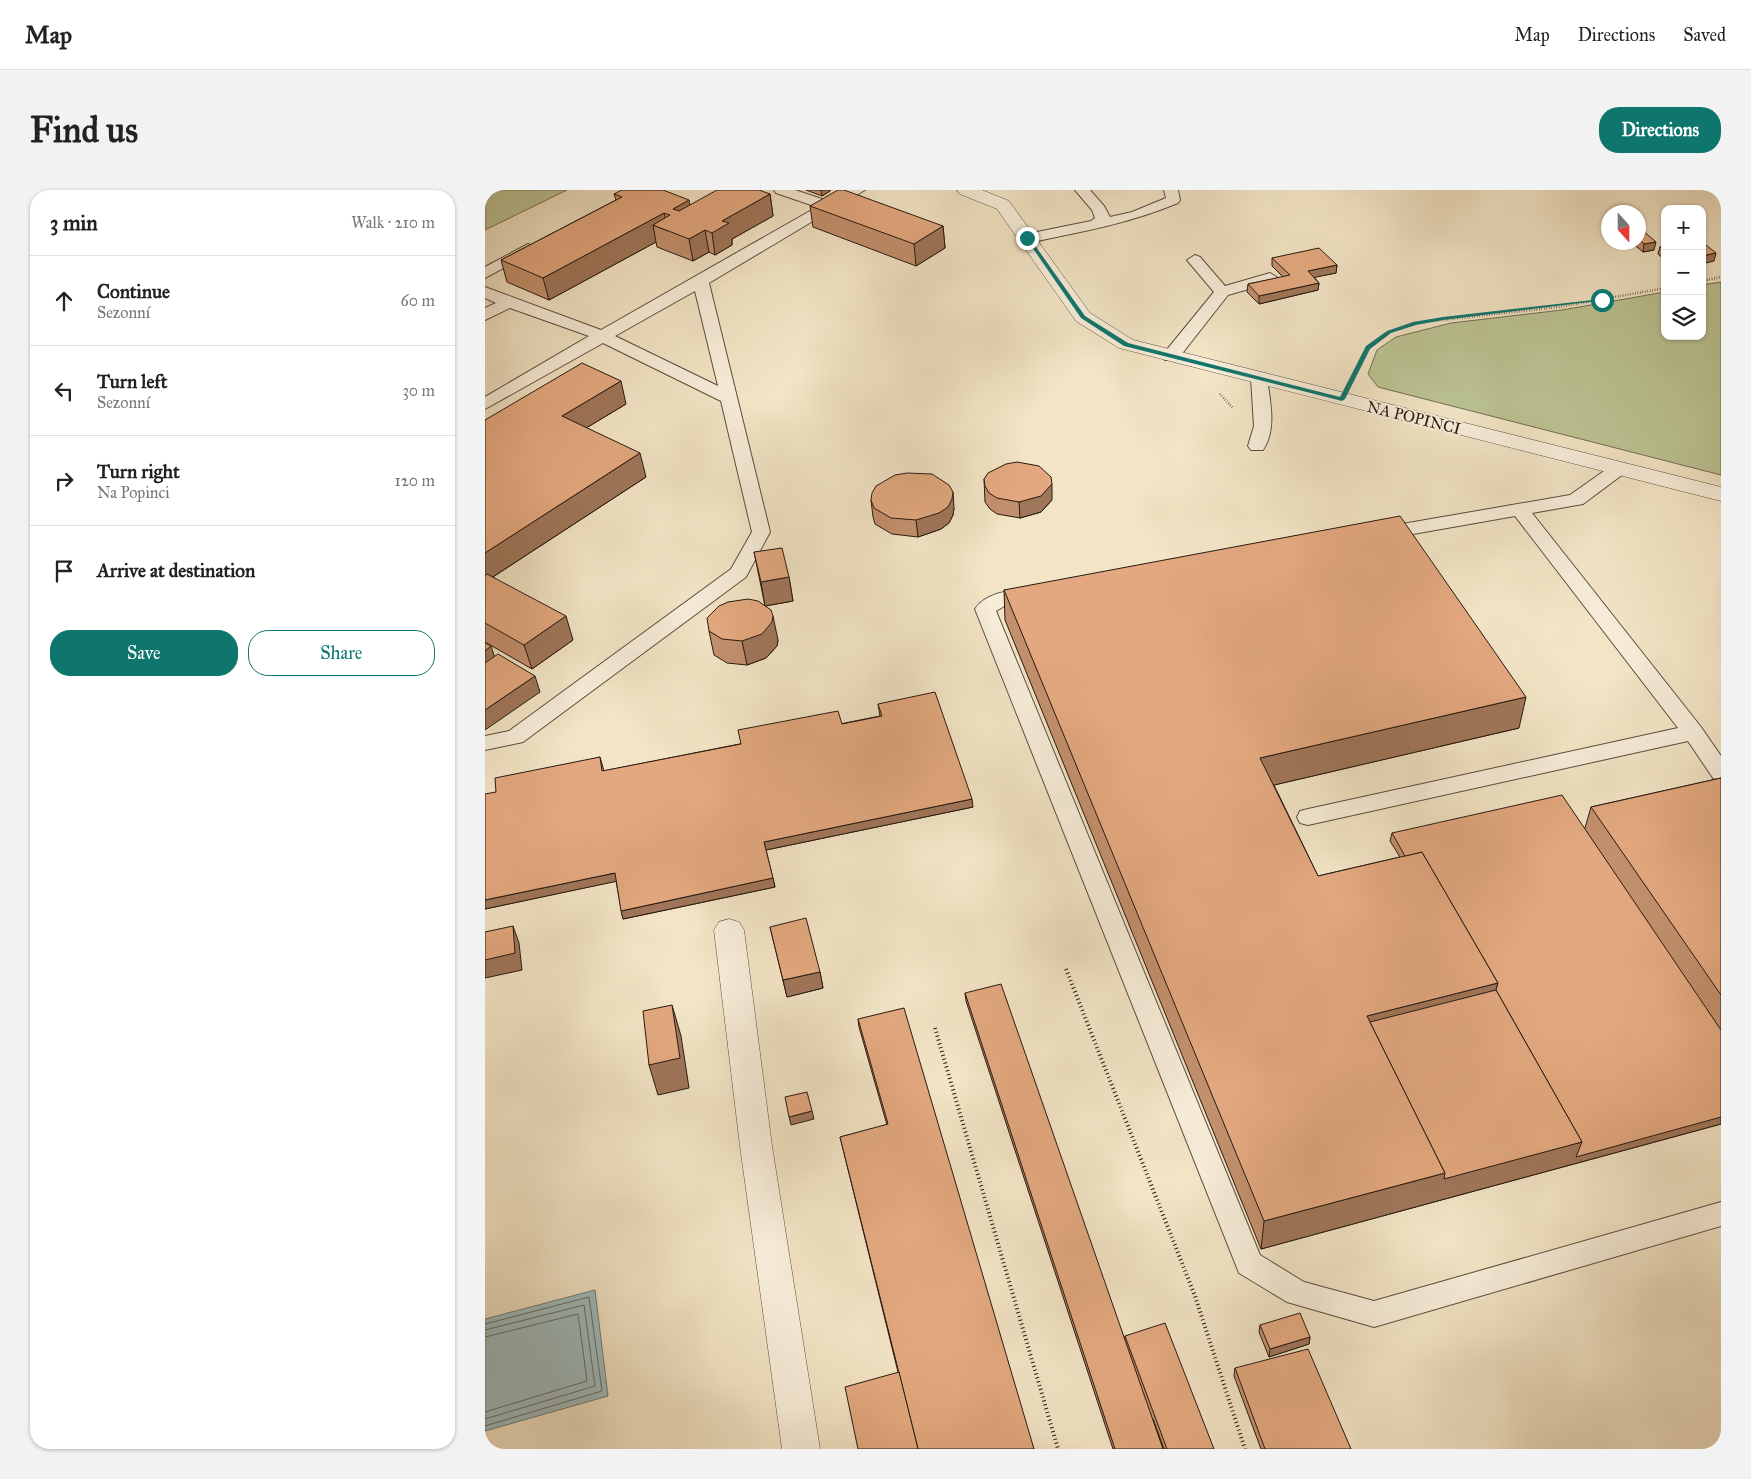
<!DOCTYPE html>
<meta charset="utf-8">
<style>
body{margin:0;font-family:"IM FELL Great Primer",serif;background:#f2f2f2;color:#222}
.controls{position:absolute;right:15px;top:15px;display:grid;overflow:hidden;border-radius:10px;box-shadow:0 1px 4px #0004}
.controls button{width:45px;height:45px;display:grid;place-items:center;padding:0;border:0;border-bottom:1px solid #e0e0e0;background:#fff;color:#222;font:25px sans-serif}
.compass{position:absolute;left:1116px;top:15px;width:45px;height:45px;border-radius:50%;background:#fff;box-shadow:0 1px 4px #0004;rotate:159deg}
.stop{position:absolute;width:15px;height:15px;margin:-11px;border:4px solid #0f766e;border-radius:50%;background:#fff}
.stop.end{background:#0f766e;border-color:#fff;box-shadow:0 1px 5px #0008}
.list{margin:0;padding:0;list-style:none}
h2{display:flex;justify-content:space-between;align-items:center;height:65px;margin:0;padding:0 20px;font-size:21px}
h2 small{font-size:16px;font-weight:400;color:#767676}
.list li{display:grid;grid-template-columns:32px 1fr auto;gap:15px;align-items:center;box-sizing:border-box;height:90px;padding:0 20px;border-top:1px solid #e0e0e0}
.list b{display:block;font-size:19px;white-space:nowrap}
.list p{margin:0;font-size:16px;white-space:nowrap;color:#767676}
.list em{font-size:16px;font-style:normal;color:#767676}
.actions{display:flex;gap:10px;padding:15px 20px}
.actions a{flex:1;padding:11px 0;border:1px solid #0f766e;border-radius:20px;text-align:center;font-size:18px;color:#0f766e}
.actions .main{background:#0f766e;color:#fff}
.icon{flex:none;width:28px;height:28px;fill:none;stroke:currentColor;stroke-width:2;stroke-linecap:round;stroke-linejoin:round}
.map{position:relative;flex:none;width:1236px;height:1259px;overflow:hidden;border-radius:20px}
header{display:flex;align-items:center;gap:30px;box-sizing:border-box;height:70px;padding:0 25px;background:#fff;border-bottom:1px solid #e0e0e0}
header strong{font-size:24px}
nav{display:flex;gap:28px;margin-inline-start:auto;font-size:18px}
.intro{display:flex;align-items:center;justify-content:space-between;box-sizing:border-box;height:120px;padding:0 30px}
h1{margin:0;font-size:35px}
.button{padding:12px 22px;border-radius:20px;background:#0f766e;color:#fff;font-size:18px;font-weight:700}
main{display:flex;gap:30px;padding:0 30px}
aside{flex:1;background:#fff;border-radius:20px;box-shadow:0 1px 4px #0004}
.map>svg:first-child{display:block}
.green{fill:#bcc494;stroke:#726e52}
.water{fill:#9fbcbe;stroke:#6f7b79}
.lines{fill:none;stroke-linecap:round;stroke-linejoin:round}
.shore{stroke:#646a68;stroke-width:1}
.lane-casing{stroke:#5a4c3e;stroke-width:2}
.street-casing{stroke:#5a4c3e;stroke-width:1}
.path-far1{stroke:#281911;stroke-width:2.5;stroke-dasharray:0.5 2;stroke-linecap:butt}
.path{stroke:#281911;stroke-width:4;stroke-dasharray:1 3;stroke-linecap:butt}
.lane{fill:#f7edd9;fill-rule:evenodd}
.street{fill:#f7edd9;fill-rule:evenodd}
.wall{fill:#c3906d;stroke:#281911}
.shaded-wall{fill:#9f7659;stroke:#281911}
.building{fill:#e3a87f;stroke:#281911}
.route{fill:#0f766e}
.labels{text-anchor:middle;stroke-width:4;stroke-linejoin:round;paint-order:stroke}
.far-street-label{font-size:16px;fill:#281911;stroke:#f7edd9}
</style>
<header>
<strong>Map</strong>
<nav><a>Map</a><a>Directions</a><a>Saved</a></nav>
</header>
<div class="intro"><h1>Find us</h1><a class="button">Directions</a></div>
<main>
<aside>
<h2>3 min<small>Walk · 210 m</small></h2>
<ul class="list">
<li><svg class="icon" aria-label="ahead" viewBox="0 0 24 24"><path d="M12 20V5M6 11l6-6 6 6"/></svg><div><b>Continue</b><p>Sezonní</p></div><em>60 m</em></li>
<li><svg class="icon" aria-label="left" viewBox="0 0 24 24"><path d="M17 20v-9H6M10 6l-5 5 5 5"/></svg><div><b>Turn left</b><p>Sezonní</p></div><em>30 m</em></li>
<li><svg class="icon" aria-label="right" viewBox="0 0 24 24"><path d="M7 20v-9h11M14 6l5 5-5 5"/></svg><div><b>Turn right</b><p>Na Popinci</p></div><em>120 m</em></li>
<li><svg class="icon" aria-label="arrive" viewBox="0 0 24 24"><path d="M6 21V4h12l-3 4 3 4H6"/></svg><div><b>Arrive at destination</b></div></li>
</ul>
<div class="actions"><a class="main">Save</a><a>Share</a></div>
</aside>
<div class="map">
<svg width="1236" height="1259" viewBox="0 0 1236 1259">
<rect width="100%" height="100%" fill="#f2e4c5"/>
<filter id="stains"><feTurbulence type="fractalNoise" baseFrequency=".004" numOctaves="4"/><feColorMatrix values="0 0 0 0 .2 0 0 0 0 .09 0 0 0 0 .02 0 0 0 .5 -.17"/></filter>
<radialGradient id="worn" r=".72"><stop offset=".6" stop-color="#630" stop-opacity="0"/><stop offset="1" stop-color="#630" stop-opacity=".3"/></radialGradient>
<g class="green">
<path d="M 0,0 L 82,0 L 0,40 Z"/>
<path d="M 1236,92 L 1236,285 L 893,197 L 883,184 L 892,160 L 911,147 L 966,133 L 1077,120 L 1180,102 L 1180,146 L 1217,146 L 1217,95 Z"/>
</g>
<path class="water" d="M 110,1100 L 123,1206 L 0,1241 L 0,1129 Z"/>
<g class="lines">
<g class="shore">
<path d="M 0,1134 L 104,1107 L 117,1201 L 0,1236"/>
<path d="M 0,1140 L 99,1115 L 110,1196 L 0,1229"/>
<path d="M 0,1147 L 93,1124 L 102,1191 L 0,1222"/>
</g>
<defs>
<g id="lane">
<path d="M 289,0 L 310,0 L 343,11 L 362,0 L 380,0 L 224,93 L 285,342 L 261,387 L 38,552 L 0,560 L 0,546 L 24,541 L 246,379 L 267,342 L 236,211 L 118,153 L 0,219 L 0,207 L 104,146 L 25,118 L 0,130 L 0,118 L 11,113 L 0,108 L 0,97 L 116,140 L 332,17 L 291,3 ZM 210,101 L 233,196 L 130,146 Z"/>
<path d="M 590,0 L 605,0 L 619,16 L 625,27 L 647,22 L 681,8 L 679,0 L 693,0 L 695,10 L 693,13 C 642,34 596,42 542,53 L 537,51 L 534,48 L 537,45 L 606,31 L 610,28 L 607,20 Z"/>
<path d="M 43,54 L 48,56 L 51,59 L 48,62 L 0,88 L 0,77 Z"/>
<path d="M 710,65 L 715,67 L 740,96 L 785,83 L 793,88 L 791,91 L 743,105 L 692,170 L 680,170 L 678,166 L 680,162 L 729,102 L 702,70 Z"/>
<path d="M 774,183 L 780,184 L 782,188 C 785,211 792,240 778,260 L 766,260 L 763,256 L 769,236 L 766,188 L 768,184 Z"/>
<path d="M 1135,273 L 1141,274 L 1144,278 L 1141,282 L 1098,314 L 1047,323 L 1216,537 L 1236,566 L 1236,591 L 1228,588 L 1203,551 L 823,635 L 815,633 L 812,627 L 815,621 L 823,619 L 1193,538 L 1030,326 L 894,350 L 887,348 L 885,344 L 887,340 L 894,338 L 1085,305 L 1129,274 Z"/>
<path d="M 550,397 L 557,399 L 560,403 L 557,407 L 523,414 L 511,421 L 775,1065 L 819,1092 L 889,1111 L 1236,1012 L 1236,1036 L 889,1137 L 802,1112 L 754,1083 L 490,419 C 502,401 531,400 550,397 Z"/>
</g>
<g id="street">
<path d="M 472,0 L 497,0 L 524,11 L 605,123 L 648,150 L 1236,297 L 1236,311 L 634,158 L 591,131 L 512,19 L 475,4 Z"/>
<path d="M 244,729 L 254,732 L 259,740 L 287,956 L 335,1259 L 297,1259 L 255,956 L 229,740 L 234,732 Z"/>
</g>
</defs>
<use href="#lane" class="lane-casing"/>
<use href="#street" class="street-casing"/>
<g class="path-far1">
<path d="M 1217,91 L 1236,87"/>
<path d="M 869,186 L 883,158 L 904,142 L 930,133 L 1074,117 L 1180,98"/>
<path d="M 735,204 L 748,218"/>
</g>
<g class="path">
<path d="M 581,779 L 710,1106 L 760,1259"/>
<path d="M 450,838 L 573,1259"/>
</g>
<use href="#lane" class="lane"/>
<use href="#street" class="street"/>
</g>
<g class="wall">
<path d="M 321,0 L 345,0 L 345,1 L 337,6 Z"/>
<path d="M 129,4 L 205,15 L 285,4 L 288,26 L 247,49 L 247,55 L 230,65 L 224,62 L 208,71 L 172,57 L 171,52 L 64,110 L 22,92 L 16,70 L 131,10 Z"/>
<path d="M 325,16 L 458,36 L 460,58 L 431,76 L 328,37 Z"/>
<path d="M 1154,40 L 1169,60 L 1158,62 L 1146,52 L 1154,52 Z"/>
<path d="M 1180,56 L 1180,70 L 1173,64 L 1175,57 Z"/>
<path d="M 787,68 L 852,75 L 851,83 L 829,87 L 834,93 L 833,100 L 774,114 L 762,102 L 763,94 L 798,87 L 787,76 Z"/>
<path d="M 141,214 L 101,238 L 161,287 L 8,387 L 88,450 L 47,479 L 0,452 L 0,230 Z"/>
<path d="M 499,289 L 567,310 L 556,322 L 535,328 L 512,324 L 505,319 L 500,312 Z"/>
<path d="M 386,310 L 469,318 L 468,325 L 464,333 L 456,339 L 433,347 L 407,344 L 390,334 L 388,327 Z"/>
<path d="M 269,362 L 304,387 L 308,411 L 280,416 Z"/>
<path d="M 519,400 L 1034,538 L 789,595 L 833,686 L 915,667 L 905,651 L 907,643 L 1100,638 L 1106,617 L 1236,588 L 1236,934 L 776,1059 L 520,430 Z"/>
<path d="M 224,441 L 293,450 L 292,456 L 281,468 L 262,475 L 242,473 L 229,465 Z"/>
<path d="M 393,514 L 488,617 L 281,660 L 290,697 L 138,729 L 131,691 L 0,719 L 11,602 L 115,567 L 119,581 L 395,526 Z"/>
<path d="M 285,737 L 335,782 L 338,798 L 302,807 Z"/>
<path d="M 480,803 L 640,1149 L 640,1146 L 729,1259 L 679,1259 L 668,1229 L 678,1259 L 628,1259 L 481,811 Z"/>
<path d="M 373,829 L 549,1259 L 413,1182 L 355,947 L 402,935 L 374,837 Z"/>
<path d="M 775,1135 L 825,1147 L 824,1154 L 784,1167 L 774,1142 Z"/>
<path d="M 750,1178 L 866,1259 L 776,1259 L 749,1186 Z"/>
</g>
<g class="shaded-wall">
<path d="M 336,0 L 345,0 L 345,1 L 337,6 Z"/>
<path d="M 285,4 L 288,26 L 247,49 L 247,55 L 230,65 L 227,43 L 237,31 Z"/>
<path d="M 204,10 L 208,32 L 188,19 Z"/>
<path d="M 179,23 L 183,41 L 168,35 L 171,52 L 64,110 L 58,88 Z"/>
<path d="M 458,36 L 460,58 L 431,76 L 429,54 Z"/>
<path d="M 220,40 L 224,62 L 208,71 L 204,49 Z"/>
<path d="M 1171,52 L 1169,60 L 1158,62 L 1159,54 Z"/>
<path d="M 1231,63 L 1229,71 L 1217,74 L 1217,66 Z"/>
<path d="M 852,75 L 851,83 L 822,89 L 823,81 Z"/>
<path d="M 834,93 L 833,100 L 774,114 L 774,106 Z"/>
<path d="M 136,191 L 141,214 L 83,249 L 77,226 Z"/>
<path d="M 155,263 L 161,287 L 0,392 L 0,363 Z"/>
<path d="M 567,294 L 567,310 L 556,322 L 535,328 L 534,312 Z"/>
<path d="M 468,302 L 469,318 L 468,325 L 464,333 L 456,339 L 433,347 L 431,330 Z"/>
<path d="M 304,387 L 308,411 L 280,416 L 276,392 Z"/>
<path d="M 81,426 L 88,450 L 47,479 L 39,455 Z"/>
<path d="M 288,426 L 293,450 L 292,456 L 281,468 L 262,475 L 257,451 Z"/>
<path d="M 6,456 L 14,480 L 0,490 L 0,461 Z"/>
<path d="M 50,486 L 55,502 L 0,540 L 0,520 Z"/>
<path d="M 1041,507 L 1034,538 L 772,599 L 775,568 Z"/>
<path d="M 487,609 L 488,617 L 281,660 L 279,652 Z"/>
<path d="M 130,683 L 133,691 L 0,719 L 0,710 Z"/>
<path d="M 288,688 L 290,697 L 138,729 L 136,721 Z"/>
<path d="M 28,736 L 34,753 L 37,780 L 0,788 L 0,770 Z"/>
<path d="M 335,782 L 338,798 L 302,807 L 298,790 Z"/>
<path d="M 1013,793 L 1005,824 L 890,853 L 882,826 Z"/>
<path d="M 187,815 L 196,846 L 204,898 L 173,905 L 164,875 Z"/>
<path d="M 327,921 L 329,929 L 306,935 L 304,927 Z"/>
<path d="M 1236,927 L 1236,934 L 776,1059 L 779,1031 L 960,983 L 1097,952 Z"/>
<path d="M 825,1147 L 824,1154 L 784,1167 L 785,1159 Z"/>
</g>
<g class="building">
<path d="M 137,0 L 178,0 L 204,10 L 188,19 L 194,21 L 232,0 L 274,0 L 285,4 L 237,31 L 244,33 L 227,43 L 220,40 L 204,49 L 168,35 L 185,25 L 179,23 L 58,88 L 16,70 L 137,7 L 129,4 Z"/>
<path d="M 353,0 L 359,0 L 458,36 L 429,54 L 325,16 Z"/>
<path d="M 1156,39 L 1171,52 L 1159,54 L 1154,49 L 1154,40 Z"/>
<path d="M 1221,55 L 1231,63 L 1217,66 L 1217,56 Z"/>
<path d="M 1180,56 L 1180,61 L 1175,57 Z"/>
<path d="M 834,58 L 852,75 L 823,81 L 834,93 L 774,106 L 763,94 L 805,85 L 787,68 Z"/>
<path d="M 97,173 L 136,191 L 77,226 L 155,263 L 0,363 L 0,230 Z"/>
<path d="M 532,272 L 554,276 L 566,287 L 567,294 L 556,306 L 534,312 L 512,308 L 504,303 L 500,296 L 499,289 L 503,283 L 521,274 Z"/>
<path d="M 422,283 L 447,284 L 464,295 L 468,302 L 467,309 L 463,317 L 454,323 L 431,330 L 406,328 L 389,318 L 386,310 L 387,303 L 391,296 L 410,285 Z"/>
<path d="M 915,326 L 1041,507 L 775,568 L 833,686 L 937,662 L 1013,793 L 882,826 L 960,983 L 779,1031 L 519,400 Z"/>
<path d="M 297,358 L 304,387 L 276,392 L 269,362 Z"/>
<path d="M 2,384 L 81,426 L 39,455 L 0,433 L 0,386 Z"/>
<path d="M 263,409 L 273,411 L 286,420 L 288,426 L 287,432 L 277,444 L 257,451 L 237,449 L 224,441 L 222,428 L 234,416 L 243,412 Z"/>
<path d="M 0,453 L 6,456 L 0,461 Z"/>
<path d="M 13,464 L 50,486 L 0,520 L 0,473 Z"/>
<path d="M 450,502 L 487,609 L 279,652 L 288,688 L 136,721 L 130,683 L 0,710 L 0,604 L 11,602 L 10,588 L 115,567 L 117,581 L 256,554 L 253,540 L 353,521 L 357,534 L 397,526 L 393,514 Z"/>
<path d="M 1236,588 L 1236,805 L 1106,617 Z"/>
<path d="M 1077,605 L 1236,840 L 1236,927 L 1091,967 L 1097,952 L 1011,800 L 1013,793 L 937,662 L 920,666 L 907,643 Z"/>
<path d="M 321,728 L 335,782 L 298,790 L 285,737 Z"/>
<path d="M 28,736 L 30,763 L 0,770 L 0,742 Z"/>
<path d="M 516,794 L 678,1259 L 630,1259 L 480,803 Z"/>
<path d="M 1011,800 L 1097,952 L 959,989 L 960,983 L 885,832 Z"/>
<path d="M 187,815 L 195,868 L 164,875 L 158,821 Z"/>
<path d="M 419,818 L 549,1259 L 433,1259 L 355,947 L 403,934 L 373,829 Z"/>
<path d="M 322,902 L 327,921 L 304,927 L 300,907 Z"/>
<path d="M 815,1123 L 825,1147 L 785,1159 L 775,1135 Z"/>
<path d="M 680,1133 L 729,1259 L 682,1259 L 640,1146 Z"/>
<path d="M 823,1159 L 866,1259 L 780,1259 L 750,1178 Z"/>
<path d="M 414,1182 L 433,1259 L 373,1259 L 360,1197 Z"/>
</g>
<path class="route" d="M 540,47 L 544,47 L 600,126 L 643,153 L 855,207 L 881,156 L 902,141 L 928,132 L 958,127 L 1117,109 L 1120,110 L 958,130 L 931,135 L 906,143 L 885,159 L 860,209 L 857,211 L 639,156 L 596,128 Z"/>
<g class="labels">
<g class="far-street-label">
<text transform="translate(929 227) rotate(14)" y="6">NA POPINCI</text>
</g>
</g>
<rect width="100%" height="100%" filter="url(#stains)"/>
<rect width="100%" height="100%" fill="url(#worn)"/>
</svg>
<div class="controls">
<button>+</button>
<button>−</button>
<button><svg class="icon" aria-label="layers" viewBox="0 0 24 24"><path d="M12 4l9 5-9 5-9-5zM3 14l9 5 9-5"/></svg></button>
</div>
<svg class="compass" viewBox="-18 -18 36 36"><path d="M0-13l5 13h-10z" fill="#e53935"/><path d="M0 13l5-13h-10z" fill="#767676"/></svg>
<div class="stop" style="left:1117px;top:110px"></div>
<div class="stop end" style="left:542px;top:48px"></div>
</div>
</main>
